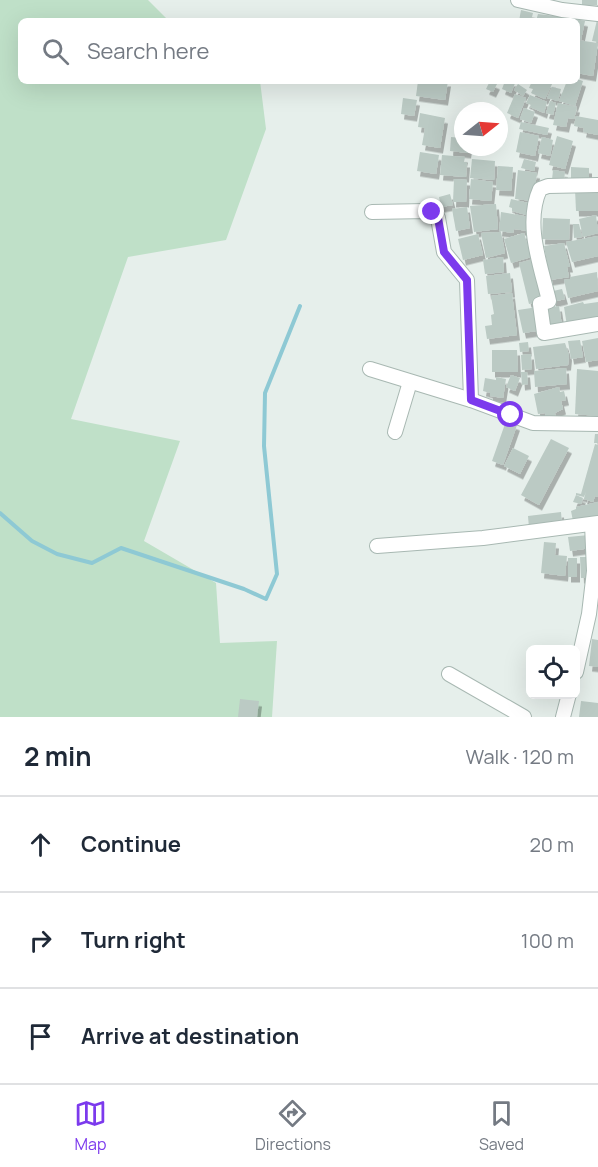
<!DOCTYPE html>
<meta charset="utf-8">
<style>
body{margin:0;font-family:Manrope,sans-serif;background:#f6f6f7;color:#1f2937}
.controls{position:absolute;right:18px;bottom:18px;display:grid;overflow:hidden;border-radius:9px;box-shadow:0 6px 24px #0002}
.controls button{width:54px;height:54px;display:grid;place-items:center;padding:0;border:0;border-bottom:2px solid #e0e1e3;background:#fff;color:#1f2937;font:30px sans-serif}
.compass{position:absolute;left:454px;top:102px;width:54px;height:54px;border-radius:50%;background:#fff;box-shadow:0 6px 24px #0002;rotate:73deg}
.stop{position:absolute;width:18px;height:18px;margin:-14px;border:4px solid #7c3aed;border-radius:50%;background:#fff}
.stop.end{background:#7c3aed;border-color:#fff;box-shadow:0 2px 6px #0008}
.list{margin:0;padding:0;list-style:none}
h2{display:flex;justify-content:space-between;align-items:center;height:78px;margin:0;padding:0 24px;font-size:26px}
h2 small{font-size:20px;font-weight:400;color:#747a83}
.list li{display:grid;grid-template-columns:39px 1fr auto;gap:18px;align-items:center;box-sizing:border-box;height:96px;padding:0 24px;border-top:2px solid #e0e1e3}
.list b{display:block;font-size:22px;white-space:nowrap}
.list em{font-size:20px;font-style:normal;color:#747a83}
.icon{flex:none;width:33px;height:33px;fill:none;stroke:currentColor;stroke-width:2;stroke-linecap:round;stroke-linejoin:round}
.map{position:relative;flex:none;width:598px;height:717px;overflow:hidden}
.search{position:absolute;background:#fff;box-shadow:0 6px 24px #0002;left:18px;right:18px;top:18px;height:66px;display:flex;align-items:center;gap:15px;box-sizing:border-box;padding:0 21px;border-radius:9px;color:#747a83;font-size:22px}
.sheet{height:366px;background:#fff}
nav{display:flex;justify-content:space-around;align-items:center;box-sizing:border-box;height:84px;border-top:2px solid #e0e1e3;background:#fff;font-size:16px;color:#747a83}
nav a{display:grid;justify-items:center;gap:3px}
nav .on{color:#7c3aed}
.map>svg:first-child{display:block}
.green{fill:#bfe0c8}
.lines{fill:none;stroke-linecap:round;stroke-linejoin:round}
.stream{stroke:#8ec9d4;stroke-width:4}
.building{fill:#bbcac4;filter:url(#shadow)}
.street-casing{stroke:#a8b8b2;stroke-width:16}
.street{stroke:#fff;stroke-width:14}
.route{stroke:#7c3aed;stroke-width:8}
</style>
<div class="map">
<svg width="598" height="717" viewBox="0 0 598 717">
<defs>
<filter id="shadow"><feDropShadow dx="3" dy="5.5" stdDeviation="0" flood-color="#0004"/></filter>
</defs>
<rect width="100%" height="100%" fill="#e6efeb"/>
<path class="green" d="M 0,0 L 148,0 L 169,21 L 21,21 L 21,81 L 260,81 L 266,129 L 226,240 L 128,257 L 71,419 L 180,441 L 144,541 L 216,583 L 220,643 L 277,641 L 272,717 L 0,717 Z"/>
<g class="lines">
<path class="stream" d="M 0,513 L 32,541 L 57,554 L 92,563 L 121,548 L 244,589 L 266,599 L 277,574 L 264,446 L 265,393 L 300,306"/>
</g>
<g class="building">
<path d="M 582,0 L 597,0 L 597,5 L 582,6 Z"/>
<path d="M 521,10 L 533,13 L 531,21 L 519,21 Z"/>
<path d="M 538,14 L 564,17 L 563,21 L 536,21 Z"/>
<path d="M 571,18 L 585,21 L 581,40 L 577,39 L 577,21 L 570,21 Z"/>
<path d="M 597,20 L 598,20 L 598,42 L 592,41 Z"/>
<path d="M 577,40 L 598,43 L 593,76 L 577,73 Z"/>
<path d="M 577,79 L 583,81 L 575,106 L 559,101 L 567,81 L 577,81 Z"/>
<path d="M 418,81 L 448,81 L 445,100 L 416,96 Z"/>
<path d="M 490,81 L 497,84 L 493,92 L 486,89 Z"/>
<path d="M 505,81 L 516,81 L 511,93 L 502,89 Z"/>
<path d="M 532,81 L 553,82 L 545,99 L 531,93 L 533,89 L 529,88 Z"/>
<path d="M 518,84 L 527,90 L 523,96 L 514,90 Z"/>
<path d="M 552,87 L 561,89 L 558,101 L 547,98 Z"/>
<path d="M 515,94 L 526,98 L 518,118 L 507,113 Z"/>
<path d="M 530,95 L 547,102 L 544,113 L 530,107 L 531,105 L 526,103 Z"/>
<path d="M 403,98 L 417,100 L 414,116 L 401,114 Z"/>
<path d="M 550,101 L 556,103 L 553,115 L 546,113 Z"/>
<path d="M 558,103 L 577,107 L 574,119 L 568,118 L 566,127 L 553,125 Z"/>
<path d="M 524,108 L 535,112 L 531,123 L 520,119 Z"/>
<path d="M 420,113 L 445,118 L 440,148 L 422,145 L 425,128 L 418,127 Z"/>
<path d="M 576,116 L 598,120 L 598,135 L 583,132 L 584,128 L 574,126 Z"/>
<path d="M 521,122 L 549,128 L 547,135 L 519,129 Z"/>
<path d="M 520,132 L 539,136 L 535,156 L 516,152 Z"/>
<path d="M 557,136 L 573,141 L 565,169 L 549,165 Z"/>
<path d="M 451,137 L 463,138 L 463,147 L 469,147 L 468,153 L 450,151 Z"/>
<path d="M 542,137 L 553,140 L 550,156 L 538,153 Z"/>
<path d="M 420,152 L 439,155 L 436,174 L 417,171 Z"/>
<path d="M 442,155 L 465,157 L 464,162 L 467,162 L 466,177 L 440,175 Z"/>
<path d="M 472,159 L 495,161 L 494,180 L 470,178 Z"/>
<path d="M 524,159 L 536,162 L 534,171 L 521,168 Z"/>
<path d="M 498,166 L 513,167 L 511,191 L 496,190 Z"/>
<path d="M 571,167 L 589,168 L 589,181 L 571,180 Z"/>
<path d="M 518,170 L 537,173 L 533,201 L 515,199 Z"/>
<path d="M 553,170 L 565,172 L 564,181 L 552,180 Z"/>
<path d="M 454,179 L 467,180 L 466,202 L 453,202 Z"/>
<path d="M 471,179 L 493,182 L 491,201 L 469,199 Z"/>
<path d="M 575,189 L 598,189 L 598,211 L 576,211 Z"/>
<path d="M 450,194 L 453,205 L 441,207 L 439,197 Z"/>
<path d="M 511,199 L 533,204 L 530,216 L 512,211 L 512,208 L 509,207 Z"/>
<path d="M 496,204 L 498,229 L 474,232 L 470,206 Z"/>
<path d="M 467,207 L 470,228 L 456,231 L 452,209 Z"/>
<path d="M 501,212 L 530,217 L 528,231 L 514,229 L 513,233 L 499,231 Z"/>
<path d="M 596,215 L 598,233 L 583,237 L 579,219 Z"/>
<path d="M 543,218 L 570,219 L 569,240 L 542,239 Z"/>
<path d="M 573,224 L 579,224 L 582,237 L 574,238 Z"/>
<path d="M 501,232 L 505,253 L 486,258 L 481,233 Z"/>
<path d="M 524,233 L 531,257 L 511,263 L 504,239 Z"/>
<path d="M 478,234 L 483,255 L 463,260 L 458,239 Z"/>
<path d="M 598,236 L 598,256 L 572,262 L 566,242 Z"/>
<path d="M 564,243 L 570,267 L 567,267 L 569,277 L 550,280 L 544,246 Z"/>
<path d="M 503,257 L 504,272 L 485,274 L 483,260 Z"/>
<path d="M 537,258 L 548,299 L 529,304 L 519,263 Z"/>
<path d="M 597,272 L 598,291 L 568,298 L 564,280 L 570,279 L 570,277 Z"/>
<path d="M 510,273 L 512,292 L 488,294 L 486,276 Z"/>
<path d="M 562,289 L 565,299 L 553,302 L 553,291 Z"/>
<path d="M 512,293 L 517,335 L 487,339 L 485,326 L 492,325 L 491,315 L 494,314 L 491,296 Z"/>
<path d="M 583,302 L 584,304 L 598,302 L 598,321 L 567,326 L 564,307 Z"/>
<path d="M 559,306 L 562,326 L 545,329 L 543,308 Z"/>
<path d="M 538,307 L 543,330 L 523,333 L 518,310 Z"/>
<path d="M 598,338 L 598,360 L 586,362 L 582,341 Z"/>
<path d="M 580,340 L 583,357 L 571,359 L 568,341 Z"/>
<path d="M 528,342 L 529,351 L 520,352 L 519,343 Z"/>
<path d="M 565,343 L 569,355 L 568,365 L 536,369 L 533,347 Z"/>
<path d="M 492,350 L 517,350 L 518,372 L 492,372 Z"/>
<path d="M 531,354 L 532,369 L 522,370 L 521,355 Z"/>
<path d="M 566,368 L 567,384 L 535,387 L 534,371 Z"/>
<path d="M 577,369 L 598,371 L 598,416 L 575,414 Z"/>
<path d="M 521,372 L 527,372 L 528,384 L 522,385 Z"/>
<path d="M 511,375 L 520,378 L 515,391 L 506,387 Z"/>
<path d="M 496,377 L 506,379 L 503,398 L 490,396 L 490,393 L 483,391 L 485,378 L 496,380 Z"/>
<path d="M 559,387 L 560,392 L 564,391 L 566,400 L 561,401 L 563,409 L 555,413 L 556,420 L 547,422 L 545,413 L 538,414 L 534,394 Z"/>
<path d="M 506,421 L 517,425 L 503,465 L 492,461 Z"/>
<path d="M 595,434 L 598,434 L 598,443 L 594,443 Z"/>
<path d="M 551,439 L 569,448 L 539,505 L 521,495 Z"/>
<path d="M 595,444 L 598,445 L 598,497 L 595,496 L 593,502 L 584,499 L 586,492 L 584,497 L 576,495 L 576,493 L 581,494 Z"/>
<path d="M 513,448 L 529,456 L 520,474 L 504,466 Z"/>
<path d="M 576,495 L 583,498 L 581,504 L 573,502 Z"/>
<path d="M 598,502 L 598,515 L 573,521 L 571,511 L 576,509 L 576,507 Z"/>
<path d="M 561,512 L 562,524 L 529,528 L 528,516 Z"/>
<path d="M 589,535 L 591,548 L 570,551 L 568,537 Z"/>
<path d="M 544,542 L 556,543 L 555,555 L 567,556 L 565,576 L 541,573 Z"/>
<path d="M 580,557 L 589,557 L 590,578 L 581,578 Z"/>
<rect x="568" y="558" width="9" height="19"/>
<path d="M 592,639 L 598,640 L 598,667 L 589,666 Z"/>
<path d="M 240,699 L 259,701 L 257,717 L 238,717 Z"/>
<path d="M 581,701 L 598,703 L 598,717 L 579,717 Z"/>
</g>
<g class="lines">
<defs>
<g id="street">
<path d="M 518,0 L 562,10 L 598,14"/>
<path d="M 598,185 L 548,186 L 540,189 C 524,224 541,266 549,301 L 540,304 L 544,333 L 598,324"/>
<path d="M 372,212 L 427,211 L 436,214 L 438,218 L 444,252 L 467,280 L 471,400"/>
<path d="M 370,369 L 471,400 L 533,423 L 598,424"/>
<path d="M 395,432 L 410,382"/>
<path d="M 377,546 L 483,538 L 598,523"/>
<path d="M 576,672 L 589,614 L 594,571 L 592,524"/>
<path d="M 449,674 L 524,717"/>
<path d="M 563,717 L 569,694"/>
</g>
</defs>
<use href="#street" class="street-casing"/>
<use href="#street" class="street"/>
</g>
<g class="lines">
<path class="route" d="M 432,212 L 438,218 L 444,252 L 467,280 L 471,400 L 511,415"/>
</g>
</svg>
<div class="controls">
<button><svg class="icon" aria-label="locate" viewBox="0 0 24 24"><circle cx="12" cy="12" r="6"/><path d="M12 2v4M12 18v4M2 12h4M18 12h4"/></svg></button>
</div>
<svg class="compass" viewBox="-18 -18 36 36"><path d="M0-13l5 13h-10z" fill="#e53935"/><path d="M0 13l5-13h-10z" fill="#747a83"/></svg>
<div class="stop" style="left:511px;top:415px"></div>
<div class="stop end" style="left:432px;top:212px"></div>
<div class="search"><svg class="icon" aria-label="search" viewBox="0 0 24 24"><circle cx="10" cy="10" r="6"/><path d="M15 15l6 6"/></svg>Search here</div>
</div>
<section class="sheet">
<h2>2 min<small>Walk · 120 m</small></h2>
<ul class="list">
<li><svg class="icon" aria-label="ahead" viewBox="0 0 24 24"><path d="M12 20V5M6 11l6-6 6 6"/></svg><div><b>Continue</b></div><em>20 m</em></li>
<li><svg class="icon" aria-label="right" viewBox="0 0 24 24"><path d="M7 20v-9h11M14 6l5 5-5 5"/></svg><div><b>Turn right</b></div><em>100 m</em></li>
<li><svg class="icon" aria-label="arrive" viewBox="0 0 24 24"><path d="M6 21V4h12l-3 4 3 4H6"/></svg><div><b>Arrive at destination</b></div></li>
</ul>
</section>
<nav>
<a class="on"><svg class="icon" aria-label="map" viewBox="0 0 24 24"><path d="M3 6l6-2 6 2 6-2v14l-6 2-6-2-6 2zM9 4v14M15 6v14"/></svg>Map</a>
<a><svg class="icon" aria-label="directions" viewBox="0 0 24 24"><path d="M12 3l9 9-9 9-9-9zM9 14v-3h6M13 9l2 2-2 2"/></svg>Directions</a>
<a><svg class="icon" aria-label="saved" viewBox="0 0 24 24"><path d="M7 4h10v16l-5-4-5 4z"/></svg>Saved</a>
</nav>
